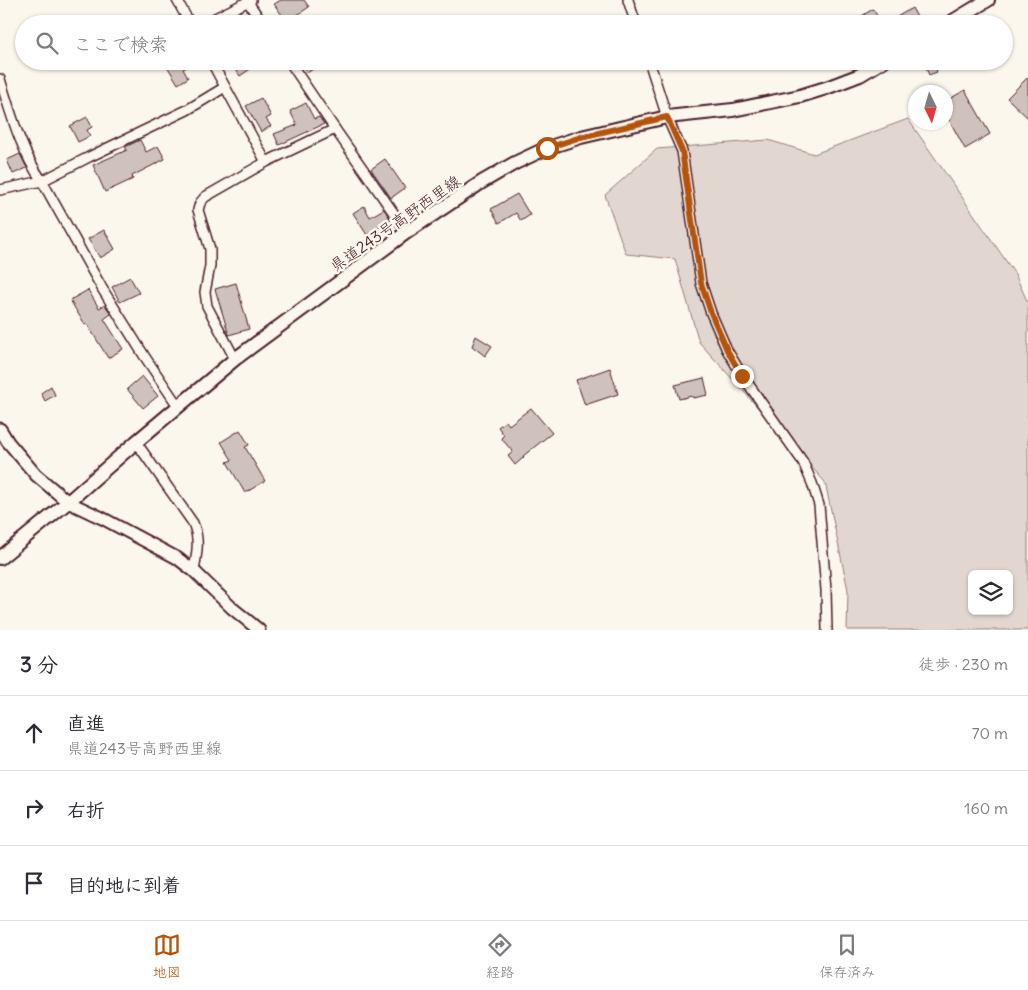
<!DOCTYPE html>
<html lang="ja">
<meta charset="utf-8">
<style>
body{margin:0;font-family:Delius,"Klee One",sans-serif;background:#f7f7f7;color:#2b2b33}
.controls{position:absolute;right:15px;bottom:15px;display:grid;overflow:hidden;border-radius:8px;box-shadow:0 1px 4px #0004}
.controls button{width:45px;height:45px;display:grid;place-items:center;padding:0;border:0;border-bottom:1px solid #e1e1e2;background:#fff;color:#2b2b33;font:25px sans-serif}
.compass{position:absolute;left:908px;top:85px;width:45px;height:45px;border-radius:50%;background:#fff;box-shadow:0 1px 4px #0004;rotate:175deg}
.stop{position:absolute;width:15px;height:15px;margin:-11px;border:4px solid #b45309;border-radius:50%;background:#fff}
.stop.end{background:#b45309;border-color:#fff;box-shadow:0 1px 5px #0008}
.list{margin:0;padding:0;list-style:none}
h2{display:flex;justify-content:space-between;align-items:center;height:65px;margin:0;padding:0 20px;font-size:21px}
h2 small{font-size:16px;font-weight:400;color:#7c7c81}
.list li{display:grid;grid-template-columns:32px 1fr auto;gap:15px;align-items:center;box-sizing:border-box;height:75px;padding:0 20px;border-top:1px solid #e1e1e2}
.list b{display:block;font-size:19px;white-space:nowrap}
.list p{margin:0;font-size:16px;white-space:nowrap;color:#7c7c81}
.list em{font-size:16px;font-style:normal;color:#7c7c81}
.icon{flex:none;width:28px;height:28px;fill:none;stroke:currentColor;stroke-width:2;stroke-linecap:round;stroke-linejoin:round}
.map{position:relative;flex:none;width:1028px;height:630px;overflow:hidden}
.search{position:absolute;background:#fff;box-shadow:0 1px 4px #0004;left:15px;right:15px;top:15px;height:55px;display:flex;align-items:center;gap:12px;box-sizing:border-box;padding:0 18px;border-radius:28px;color:#7c7c81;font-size:19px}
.sheet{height:290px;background:#fff}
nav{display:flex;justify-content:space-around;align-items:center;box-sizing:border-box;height:70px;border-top:1px solid #e1e1e2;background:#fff;font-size:14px;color:#7c7c81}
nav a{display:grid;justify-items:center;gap:2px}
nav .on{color:#b45309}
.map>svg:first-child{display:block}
.green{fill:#e2d7d0;stroke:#967b7e;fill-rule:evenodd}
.building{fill:#cfc2bc;stroke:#4a1f2b}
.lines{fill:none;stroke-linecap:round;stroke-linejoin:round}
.minor-casing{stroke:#4a1f2b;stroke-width:12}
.tertiary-casing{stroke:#4a1f2b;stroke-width:15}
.secondary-casing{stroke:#4a1f2b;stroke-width:16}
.minor{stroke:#fbf7ec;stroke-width:9}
.tertiary{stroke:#fbf7ec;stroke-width:11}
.secondary{stroke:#fbf7ec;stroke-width:12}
.route{stroke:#b45309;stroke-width:6}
.labels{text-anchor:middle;stroke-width:5;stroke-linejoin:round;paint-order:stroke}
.street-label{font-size:16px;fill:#4a1f2b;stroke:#fbf7ec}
</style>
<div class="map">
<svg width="1028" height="630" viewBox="0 0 1028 630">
<rect width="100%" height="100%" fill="#fbf7ec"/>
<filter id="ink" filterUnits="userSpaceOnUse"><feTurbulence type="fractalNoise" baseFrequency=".02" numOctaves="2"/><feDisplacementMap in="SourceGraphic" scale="10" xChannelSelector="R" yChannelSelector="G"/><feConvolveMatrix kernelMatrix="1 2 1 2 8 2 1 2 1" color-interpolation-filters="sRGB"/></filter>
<g filter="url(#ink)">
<path class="green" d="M 908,119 L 1015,274 L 1028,303 L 1028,630 L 847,630 L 848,590 L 825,482 L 699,342 L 675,259 L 626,254 L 605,195 L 657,149 L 768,140 L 814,154 ZM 972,574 L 1009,574 L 1009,611 L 972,611 Z"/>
<g class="building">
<path d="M 281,0 L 304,0 L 309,7 L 287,22 L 274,4 Z"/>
<path d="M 912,8 L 921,24 L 885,24 Z"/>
<path d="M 873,9 L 882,24 L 849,24 Z"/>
<path d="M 164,61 L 197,61 L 183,69 L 188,78 L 178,84 Z"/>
<path d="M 230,61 L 262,61 L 240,76 Z"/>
<path d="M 299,61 L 325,61 L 307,73 Z"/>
<path d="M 934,63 L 937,72 L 929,75 L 925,66 Z"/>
<path d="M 1028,77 L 1028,118 L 1007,98 Z"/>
<path d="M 965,90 L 990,134 L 965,149 L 946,114 L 946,101 Z"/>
<path d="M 261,98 L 271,116 L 266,119 L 271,126 L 261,132 L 246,106 Z"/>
<path d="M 306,103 L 314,119 L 319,117 L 324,124 L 279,145 L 274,134 L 297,125 L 290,111 Z"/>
<path d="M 87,117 L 92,127 L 87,130 L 90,136 L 78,142 L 70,126 Z"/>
<path d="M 140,140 L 146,152 L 158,146 L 165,159 L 132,176 L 133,179 L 105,192 L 93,165 L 127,150 L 125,147 Z"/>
<path d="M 20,154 L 27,168 L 13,174 L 7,160 Z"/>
<path d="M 385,159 L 405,188 L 391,198 L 371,169 Z"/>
<path d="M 517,194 L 530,215 L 521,221 L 516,213 L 499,223 L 491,209 Z"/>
<path d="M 364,206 L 370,217 L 384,209 L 391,220 L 367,235 L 353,213 Z"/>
<path d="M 104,230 L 115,249 L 100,258 L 88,239 Z"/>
<path d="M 130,277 L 139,293 L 120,302 L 112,287 Z"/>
<path d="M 236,283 L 249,329 L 229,335 L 215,289 Z"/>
<path d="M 88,290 L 99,308 L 105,305 L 111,314 L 104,319 L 123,349 L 108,358 L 87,324 L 85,325 L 70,300 Z"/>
<path d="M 476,336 L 492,346 L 485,356 L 472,346 Z"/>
<path d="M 610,368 L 618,394 L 585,405 L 576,380 Z"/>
<path d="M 142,376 L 158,396 L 143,408 L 127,389 Z"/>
<path d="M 704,378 L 708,395 L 693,398 L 692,396 L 679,399 L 675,385 Z"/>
<path d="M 51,386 L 55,395 L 45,401 L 41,393 Z"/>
<path d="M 531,408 L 552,433 L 523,456 L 524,457 L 515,465 L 508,456 L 513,452 L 501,438 L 504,435 L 498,427 L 506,421 L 509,425 Z"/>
<path d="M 240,430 L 249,445 L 245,447 L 265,481 L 245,493 L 227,462 L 232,460 L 221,442 Z"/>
</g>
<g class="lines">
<defs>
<g id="minor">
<path d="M 177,0 L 190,24"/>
<path d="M 628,0 L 636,24"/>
<path d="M 248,2 L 263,24"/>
<path d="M 203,24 L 251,0"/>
<path d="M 211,61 L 266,162"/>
<path d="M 289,61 L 335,129 L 407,232"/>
<path d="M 649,61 L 667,117 L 682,151 L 701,283 L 711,313 L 727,350 L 742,375 L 803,462 L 812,483 L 819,505 L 826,590 L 827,630"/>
<path d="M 0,79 C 11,114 21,151 42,181 L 103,290 L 145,357 L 178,406"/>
<path d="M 0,190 L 42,181 L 89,157 L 187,110 L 225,87"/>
<path d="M 235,359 L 207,306 L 205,292 L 210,266 L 210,249 L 198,210 L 200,203 L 205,197 L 266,162 L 335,129"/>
<path d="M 136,442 L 193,523 C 200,540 197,552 194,571"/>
</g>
<path id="tertiary" d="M 0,429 L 8,442 L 36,475 L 68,502 L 102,518 L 177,558 L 194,571 L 232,608 L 259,630"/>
<g id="secondary">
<path d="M 948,24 L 988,0"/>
<path d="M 0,558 L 68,502 L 136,442 L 235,359 L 407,232 L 482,182 L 515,163 L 547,148 L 581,137 L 667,117 L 733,110 L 800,96 L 826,88 L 860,75 L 883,61"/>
</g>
</defs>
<use href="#minor" class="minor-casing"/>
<use href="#tertiary" class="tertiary-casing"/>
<use href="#secondary" class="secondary-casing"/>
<use href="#minor" class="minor"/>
<use href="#tertiary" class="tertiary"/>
<use href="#secondary" class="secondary"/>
</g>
</g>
<g class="lines" filter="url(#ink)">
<path class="route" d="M 547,148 L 581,137 L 667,117 L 682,151 L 701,283 L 711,313 L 727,350 L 742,376"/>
</g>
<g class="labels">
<g class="street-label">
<text transform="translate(395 223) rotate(-35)" y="6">県道243号高野西里線</text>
</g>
</g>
</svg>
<div class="controls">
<button><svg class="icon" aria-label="layers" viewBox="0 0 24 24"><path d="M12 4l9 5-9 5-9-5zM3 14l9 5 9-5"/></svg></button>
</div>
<svg class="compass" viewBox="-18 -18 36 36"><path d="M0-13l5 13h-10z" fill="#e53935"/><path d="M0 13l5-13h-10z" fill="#7c7c81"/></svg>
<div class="stop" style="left:547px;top:148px"></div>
<div class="stop end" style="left:742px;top:376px"></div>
<div class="search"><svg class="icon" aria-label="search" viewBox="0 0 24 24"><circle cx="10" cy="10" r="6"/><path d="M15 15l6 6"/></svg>ここで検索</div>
</div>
<section class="sheet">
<h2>3 分<small>徒歩 · 230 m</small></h2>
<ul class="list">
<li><svg class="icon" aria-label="ahead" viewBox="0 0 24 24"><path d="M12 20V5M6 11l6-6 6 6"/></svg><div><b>直進</b><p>県道243号高野西里線</p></div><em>70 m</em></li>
<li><svg class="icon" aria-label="right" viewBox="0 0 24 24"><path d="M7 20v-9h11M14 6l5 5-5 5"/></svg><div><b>右折</b></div><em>160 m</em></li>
<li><svg class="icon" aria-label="arrive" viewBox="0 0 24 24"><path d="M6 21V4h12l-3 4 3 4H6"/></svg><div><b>目的地に到着</b></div></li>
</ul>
</section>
<nav>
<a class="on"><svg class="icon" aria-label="map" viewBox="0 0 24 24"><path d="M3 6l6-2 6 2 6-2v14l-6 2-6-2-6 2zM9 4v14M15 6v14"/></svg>地図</a>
<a><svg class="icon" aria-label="directions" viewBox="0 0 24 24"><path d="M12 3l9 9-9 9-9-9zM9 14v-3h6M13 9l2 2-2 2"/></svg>経路</a>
<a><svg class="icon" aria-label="saved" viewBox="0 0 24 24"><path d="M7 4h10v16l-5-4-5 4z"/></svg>保存済み</a>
</nav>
